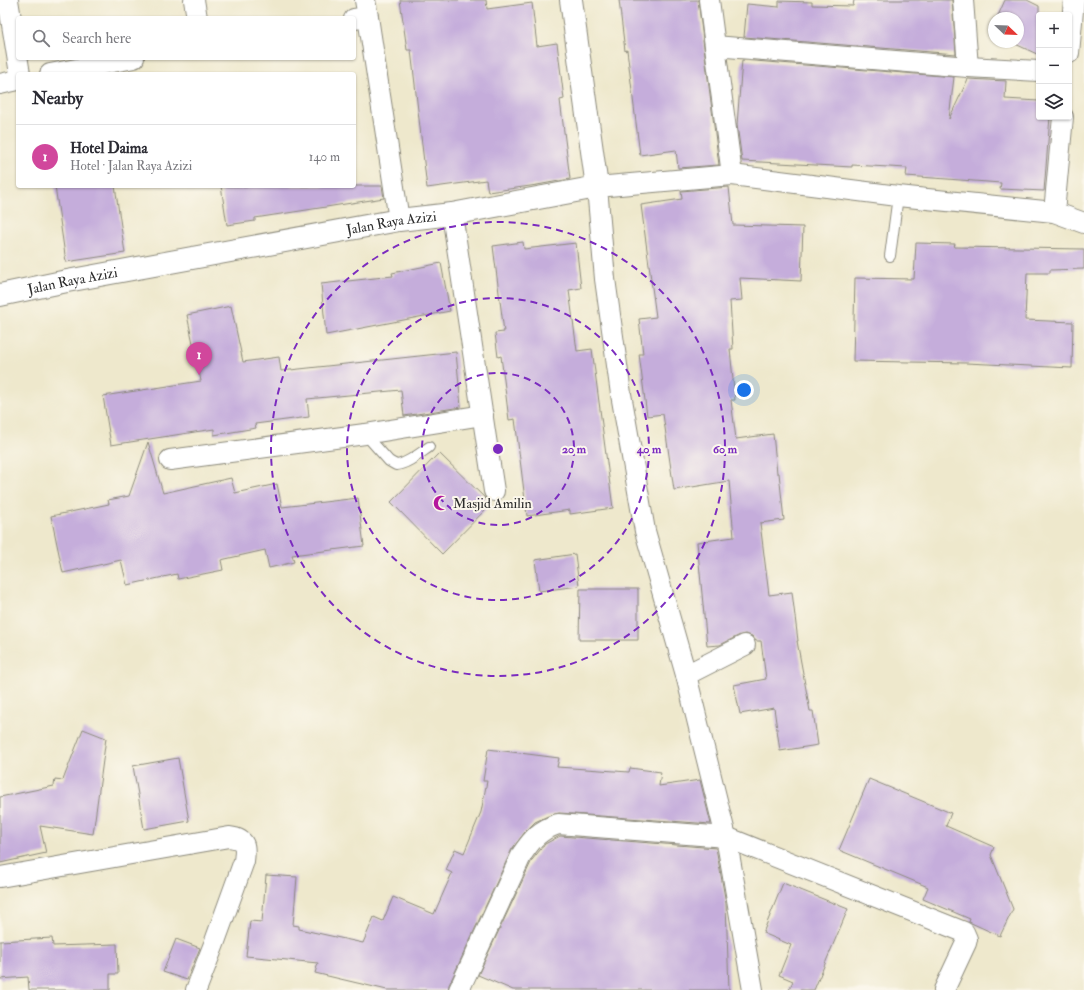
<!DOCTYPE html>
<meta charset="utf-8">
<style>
body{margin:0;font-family:"IM FELL Double Pica",serif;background:#f2f2f3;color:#2b2b33}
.controls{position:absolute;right:12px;top:12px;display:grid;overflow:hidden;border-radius:4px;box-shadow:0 1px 3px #0004}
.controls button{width:36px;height:36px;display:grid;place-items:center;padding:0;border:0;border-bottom:1px solid #e1e1e2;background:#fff;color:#2b2b33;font:20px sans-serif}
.compass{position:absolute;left:988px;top:12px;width:36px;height:36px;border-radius:50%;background:#fff;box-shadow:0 1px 3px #0004;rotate:113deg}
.you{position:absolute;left:744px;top:390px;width:14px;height:14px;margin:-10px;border:3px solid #fff;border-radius:50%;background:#1a73e8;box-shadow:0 0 0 6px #1a73e833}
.badge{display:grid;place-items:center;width:26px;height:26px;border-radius:50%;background:#0f766e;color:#fff;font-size:13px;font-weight:700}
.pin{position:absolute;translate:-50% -33px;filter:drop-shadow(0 1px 2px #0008)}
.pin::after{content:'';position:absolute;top:21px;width:14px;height:12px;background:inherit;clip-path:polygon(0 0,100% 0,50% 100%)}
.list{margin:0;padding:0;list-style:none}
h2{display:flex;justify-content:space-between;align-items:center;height:52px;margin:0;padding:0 16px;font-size:17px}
h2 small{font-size:13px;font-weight:400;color:#7c7c81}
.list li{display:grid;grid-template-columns:26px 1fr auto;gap:12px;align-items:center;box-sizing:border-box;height:64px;padding:0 16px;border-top:1px solid #e1e1e2}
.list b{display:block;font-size:15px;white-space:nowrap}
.list p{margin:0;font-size:13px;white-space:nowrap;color:#7c7c81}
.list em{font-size:13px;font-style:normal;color:#7c7c81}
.icon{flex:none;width:22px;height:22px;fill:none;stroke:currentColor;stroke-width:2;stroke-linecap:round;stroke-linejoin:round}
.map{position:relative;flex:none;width:1084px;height:990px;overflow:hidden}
.search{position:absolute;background:#fff;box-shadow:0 1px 3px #0004;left:16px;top:16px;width:340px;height:44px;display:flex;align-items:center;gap:10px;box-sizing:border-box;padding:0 14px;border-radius:4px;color:#7c7c81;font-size:15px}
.panel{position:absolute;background:#fff;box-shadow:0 1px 3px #0004;left:16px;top:72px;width:340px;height:116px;border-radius:4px}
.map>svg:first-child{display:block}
.building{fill:#c5addb}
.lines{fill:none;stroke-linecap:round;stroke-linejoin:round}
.lane-casing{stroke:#8c8a7c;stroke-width:12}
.street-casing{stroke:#8c8a7c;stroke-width:22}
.secondary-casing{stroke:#8c8a7c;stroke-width:24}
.lane{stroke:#fff;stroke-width:10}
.street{stroke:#fff;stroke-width:20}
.secondary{stroke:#fff;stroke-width:22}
.ring{fill:none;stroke:#7b2cbf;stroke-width:2;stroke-dasharray:7 5}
.labels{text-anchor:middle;stroke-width:4;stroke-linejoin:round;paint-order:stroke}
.street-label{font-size:14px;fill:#2b2b2b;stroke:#fbf7ec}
.poi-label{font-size:14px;fill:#2b2b2b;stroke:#fbf7ec;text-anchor:start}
.centre{fill:#7b2cbf;stroke:#fbf7ec;stroke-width:2}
.ring-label{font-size:12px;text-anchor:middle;font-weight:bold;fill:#7b2cbf;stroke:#fbf7ec;stroke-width:4;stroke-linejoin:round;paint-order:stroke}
</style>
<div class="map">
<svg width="1084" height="990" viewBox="0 0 1084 990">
<rect width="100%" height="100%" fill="#fbf7ec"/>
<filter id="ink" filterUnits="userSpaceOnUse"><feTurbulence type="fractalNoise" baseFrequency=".025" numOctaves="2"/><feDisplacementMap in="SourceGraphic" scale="8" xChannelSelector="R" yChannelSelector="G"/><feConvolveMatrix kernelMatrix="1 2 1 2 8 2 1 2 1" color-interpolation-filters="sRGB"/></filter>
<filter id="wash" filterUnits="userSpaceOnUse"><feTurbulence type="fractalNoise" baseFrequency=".012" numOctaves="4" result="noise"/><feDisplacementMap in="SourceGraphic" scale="16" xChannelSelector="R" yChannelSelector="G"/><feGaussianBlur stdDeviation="0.9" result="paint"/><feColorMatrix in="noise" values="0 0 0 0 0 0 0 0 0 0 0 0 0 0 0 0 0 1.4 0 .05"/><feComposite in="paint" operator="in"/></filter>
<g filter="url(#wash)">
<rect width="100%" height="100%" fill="#eee8cc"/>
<g id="blocks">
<g class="building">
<path d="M 400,0 L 486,0 L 487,9 L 532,3 L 537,46 L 557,43 L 564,99 L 560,100 L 570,179 L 537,185 L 488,192 L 486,180 L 427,188 L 411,50 L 407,50 Z"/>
<path d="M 619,0 L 698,0 L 719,165 L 678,168 L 676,150 L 640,155 L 627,50 L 625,51 Z"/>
<path d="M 854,0 L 952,0 L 956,54 L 744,37 L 747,4 L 779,7 L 779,1 L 812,2 L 812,5 L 853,6 Z"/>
<path d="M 1005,0 L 1027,0 L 1039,6 L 1039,55 L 1011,42 L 1018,42 L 1018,18 L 997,18 Z"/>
<path d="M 742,60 L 954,77 L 949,119 L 968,79 L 1006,81 L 1005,99 L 1039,101 L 1039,117 L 1050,117 L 1044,191 L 1000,189 L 1001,183 L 906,176 L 907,168 L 852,165 L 852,167 L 742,161 L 737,125 Z"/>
<path d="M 55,186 L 115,186 L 125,253 L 66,262 Z"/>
<path d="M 221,186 L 382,186 L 384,198 L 255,218 L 255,221 L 227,225 Z"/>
<path d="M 729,187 L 733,225 L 803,227 L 801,281 L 740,278 L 742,300 L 730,301 L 733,349 L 730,349 L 735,400 L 731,400 L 736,439 L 773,434 L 777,473 L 779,473 L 784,520 L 760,523 L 769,595 L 792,592 L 798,641 L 797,641 L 810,711 L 813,711 L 818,745 L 780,751 L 774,708 L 740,714 L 734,685 L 766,679 L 761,641 L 756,641 L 752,636 L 745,634 L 740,635 L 720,645 L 707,646 L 697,542 L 734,537 L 729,481 L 674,490 L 663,414 L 647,416 L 639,354 L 643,354 L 639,319 L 656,317 L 641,205 L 682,199 L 681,191 Z"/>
<path d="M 523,242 L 524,249 L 576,243 L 581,288 L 569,290 L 577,351 L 592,349 L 613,508 L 570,514 L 570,510 L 527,516 L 515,419 L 509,420 L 501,356 L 498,357 L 495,333 L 504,332 L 493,246 Z"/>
<path d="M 916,243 L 955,244 L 954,247 L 1084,249 L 1084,269 L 1050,270 L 1050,273 L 1027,273 L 1025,320 L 1073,322 L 1072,368 L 966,363 L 853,361 L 855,278 L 914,279 Z"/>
<path d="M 441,263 L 450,311 L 326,335 L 321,284 L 393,276 L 392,273 Z"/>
<path d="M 231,306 L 243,362 L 279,357 L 281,371 L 456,352 L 461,407 L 404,416 L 401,390 L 307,399 L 309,417 L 255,424 L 256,428 L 214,435 L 214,429 L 111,445 L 103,396 L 201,381 L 187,315 Z"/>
<path d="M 148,442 L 163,493 L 231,478 L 235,493 L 277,484 L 282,507 L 358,498 L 364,546 L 292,555 L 294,562 L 269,568 L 265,550 L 221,560 L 223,570 L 178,579 L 177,574 L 127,585 L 121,560 L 63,573 L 51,516 L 109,504 L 108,500 L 129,496 Z"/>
<path d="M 439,453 L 491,504 L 442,554 L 391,502 Z"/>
<path d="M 575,554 L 579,586 L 539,591 L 535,560 Z"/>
<path d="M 580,589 L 638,589 L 638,640 L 579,640 Z"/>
<path d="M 83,729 L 106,738 L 93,834 L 40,826 L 46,853 L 0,863 L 0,797 L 54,786 L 55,779 L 63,780 Z"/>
<path d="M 488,749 L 559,758 L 557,767 L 629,772 L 630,768 L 661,772 L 659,786 L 700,780 L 711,824 L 559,813 L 548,816 L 535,822 L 525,832 L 512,849 L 449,985 L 448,990 L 387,990 L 315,973 L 318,963 L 246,956 L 250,921 L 262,922 L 266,875 L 297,877 L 293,925 L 299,926 L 299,929 L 363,943 L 374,917 L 383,921 L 393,897 L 434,914 L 452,873 L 446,870 L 455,849 L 464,853 L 481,812 L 487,781 L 483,781 Z"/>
<path d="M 178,758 L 189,821 L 144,829 L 133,766 Z"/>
<path d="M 869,779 L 951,813 L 946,826 L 994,847 L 991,855 L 1013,909 L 1000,936 L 969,922 L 970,919 L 923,899 L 928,887 L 839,850 Z"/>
<path d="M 560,836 L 716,848 L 726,903 L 729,990 L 513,990 L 478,975 L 532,860 L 545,844 Z"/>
<path d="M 783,883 L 848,909 L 814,990 L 789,990 L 793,981 L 779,975 L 791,945 L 763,933 Z"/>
<path d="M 52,938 L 53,946 L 117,944 L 118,974 L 110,974 L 110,990 L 29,990 L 28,977 L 0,979 L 0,941 Z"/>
<path d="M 176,939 L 200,948 L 187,980 L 163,972 Z"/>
</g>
</g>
</g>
<g filter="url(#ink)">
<use href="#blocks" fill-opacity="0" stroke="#8c8a7c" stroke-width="1"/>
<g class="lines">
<defs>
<g id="lane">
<path d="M 890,256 L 898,196"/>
<path d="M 365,434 L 389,461 L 396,465 C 407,464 419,454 429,447"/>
</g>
<g id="street">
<path d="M 8,0 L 20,74"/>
<path d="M 194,0 L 197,18"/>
<path d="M 709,0 L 715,46"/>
<path d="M 963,0 L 968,67"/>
<path d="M 368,17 L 399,220"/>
<path d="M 354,19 L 368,17 L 365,0"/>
<path d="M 1069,53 L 1074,0"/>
<path d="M 50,74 L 134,58"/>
<path d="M 0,84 L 18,80"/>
<path d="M 732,175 L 715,46 L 968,67 L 1039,71"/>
<path d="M 1054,212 L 1063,117"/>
<path d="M 452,214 L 494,491"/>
<path d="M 170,460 L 365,434 L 483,415"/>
<path d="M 686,675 L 745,645"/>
<path d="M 0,877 L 229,837 C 246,839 246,846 244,861 L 214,944 L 196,990"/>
<path d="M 459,990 L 522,854 C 533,838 540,830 558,824 L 726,837 L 964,932 L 967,939 L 966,943 L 944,990"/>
<path d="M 753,990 L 726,837 L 686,675 L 645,531 L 621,394 L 605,279 L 597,187 L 732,175 L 898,196 L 1054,212 L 1084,223"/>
</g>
<g id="secondary">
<path id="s1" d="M 0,295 L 67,281 L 399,220 L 452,214 L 597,187 L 571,0"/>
</g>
</defs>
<use href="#lane" class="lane-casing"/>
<use href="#street" class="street-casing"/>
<use href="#secondary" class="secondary-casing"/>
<use href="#lane" class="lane"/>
<use href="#street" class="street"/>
<use href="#secondary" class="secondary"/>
</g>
</g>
<g class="ring">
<circle cx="498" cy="449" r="76"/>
<circle cx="498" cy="449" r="151"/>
<circle cx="498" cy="449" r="227"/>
</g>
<defs>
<symbol id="mosque-bare" viewBox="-9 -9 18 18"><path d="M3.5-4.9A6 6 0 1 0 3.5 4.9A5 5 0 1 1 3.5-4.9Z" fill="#b5179e" stroke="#fbf7ec" stroke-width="2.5" paint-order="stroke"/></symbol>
</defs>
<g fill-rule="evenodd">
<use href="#mosque-bare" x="430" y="492" width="22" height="22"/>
</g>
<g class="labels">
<g class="street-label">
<text dy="5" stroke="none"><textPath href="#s1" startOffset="398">Jalan Raya Azizi</textPath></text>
<text dy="5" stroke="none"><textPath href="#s1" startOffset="74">Jalan Raya Azizi</textPath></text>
</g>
<g class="poi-label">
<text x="453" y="508">Masjid Amilin</text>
</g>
</g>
<circle cx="498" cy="449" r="6" class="centre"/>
<g class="ring-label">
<text x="574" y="453">20 m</text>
<text x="649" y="453">40 m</text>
<text x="725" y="453">60 m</text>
</g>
</svg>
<div class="controls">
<button>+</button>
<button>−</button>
<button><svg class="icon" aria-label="layers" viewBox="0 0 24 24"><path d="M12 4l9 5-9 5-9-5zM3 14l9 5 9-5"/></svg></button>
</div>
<svg class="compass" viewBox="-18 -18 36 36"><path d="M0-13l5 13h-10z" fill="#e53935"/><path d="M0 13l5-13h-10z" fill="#7c7c81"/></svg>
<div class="you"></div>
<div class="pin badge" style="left:199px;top:375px;background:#d1479c">1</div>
<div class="search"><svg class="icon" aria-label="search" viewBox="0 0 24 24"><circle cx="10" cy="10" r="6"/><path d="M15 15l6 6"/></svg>Search here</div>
<section class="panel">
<h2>Nearby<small></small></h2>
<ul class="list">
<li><span class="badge" style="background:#d1479c">1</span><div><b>Hotel Daima</b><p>Hotel · Jalan Raya Azizi</p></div><em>140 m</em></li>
</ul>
</section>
</div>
